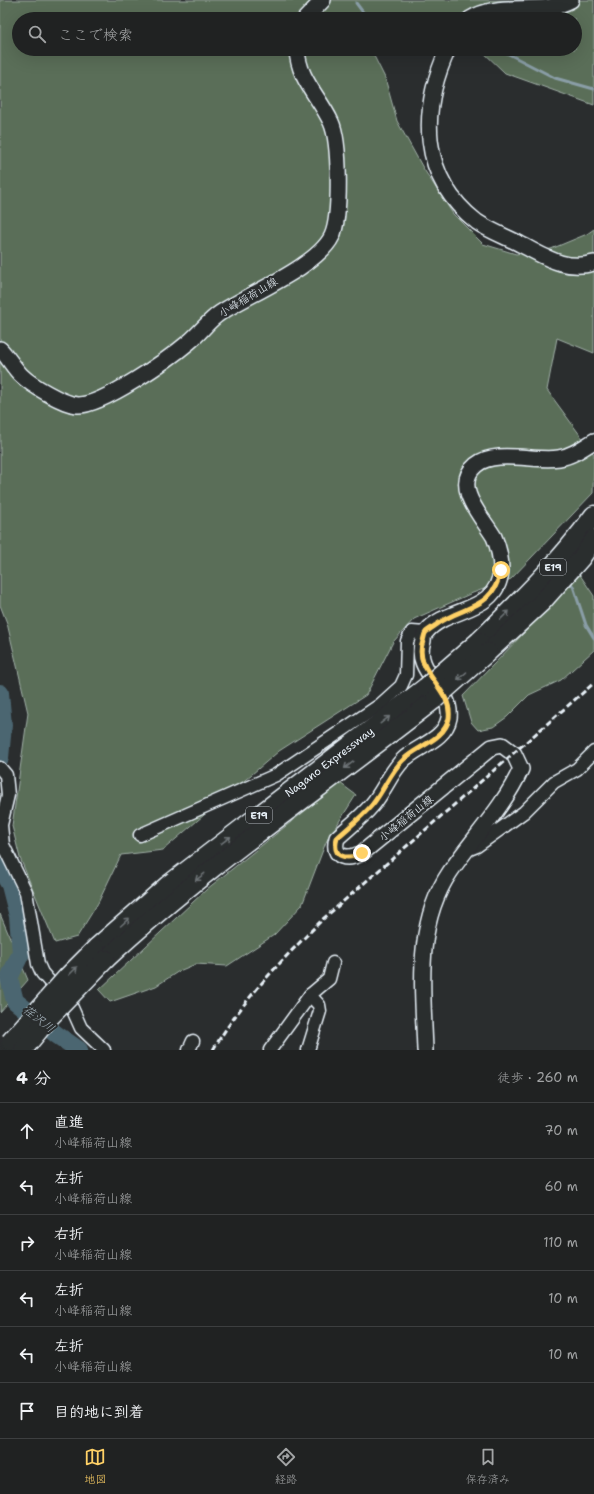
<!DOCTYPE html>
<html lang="ja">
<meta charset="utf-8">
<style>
body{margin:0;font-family:"Shantell Sans","Klee One",sans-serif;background:#282a2a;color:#f1f3f6}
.stop{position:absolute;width:12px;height:12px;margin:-9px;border:3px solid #ffd166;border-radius:50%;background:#fff}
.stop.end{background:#ffd166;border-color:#fff;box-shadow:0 1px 4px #0008}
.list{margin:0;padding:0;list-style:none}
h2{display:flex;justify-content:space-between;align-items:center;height:52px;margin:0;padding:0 16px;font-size:17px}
h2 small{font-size:13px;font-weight:400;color:#a2a4a5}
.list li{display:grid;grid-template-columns:26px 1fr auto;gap:12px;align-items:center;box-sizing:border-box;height:56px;padding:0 16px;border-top:1px solid #3d3f40}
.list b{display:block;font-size:15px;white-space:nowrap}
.list p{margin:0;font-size:13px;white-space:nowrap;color:#a2a4a5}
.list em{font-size:13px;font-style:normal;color:#a2a4a5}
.icon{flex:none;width:22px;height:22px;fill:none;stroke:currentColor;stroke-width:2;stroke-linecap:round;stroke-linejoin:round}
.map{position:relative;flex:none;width:594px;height:1050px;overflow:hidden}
.search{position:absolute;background:#202222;box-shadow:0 4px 16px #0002;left:12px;right:12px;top:12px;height:44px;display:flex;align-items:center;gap:10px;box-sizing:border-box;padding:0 14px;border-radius:22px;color:#a2a4a5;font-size:15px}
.sheet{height:388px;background:#202222}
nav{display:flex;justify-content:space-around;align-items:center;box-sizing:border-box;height:56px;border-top:1px solid #3d3f40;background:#202222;font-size:11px;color:#a2a4a5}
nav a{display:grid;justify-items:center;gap:2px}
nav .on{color:#ffd166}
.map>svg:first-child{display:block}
.green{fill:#5a6e58;stroke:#a1b0a8}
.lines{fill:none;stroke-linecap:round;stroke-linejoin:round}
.stream{stroke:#8a9ea7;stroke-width:3}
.river{stroke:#4c6671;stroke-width:18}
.minor-casing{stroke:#e8f1f8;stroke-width:15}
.major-casing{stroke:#e8f1f8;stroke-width:18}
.highway-casing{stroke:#e8f1f8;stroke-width:21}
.minor{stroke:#2a2d2e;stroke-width:12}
.major{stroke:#2a2d2e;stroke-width:15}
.highway{stroke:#2a2d2e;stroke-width:18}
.rail{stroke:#e8f1f8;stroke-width:3;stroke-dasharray:6 3;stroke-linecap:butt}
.highway-bridge-casing{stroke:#e8f1f8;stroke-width:21;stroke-linecap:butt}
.highway-bridge{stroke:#2a2d2e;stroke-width:18}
.oneway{stroke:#6c7275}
.route{stroke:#ffd166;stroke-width:5}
.labels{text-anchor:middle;stroke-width:4;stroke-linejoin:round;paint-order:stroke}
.shield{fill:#2a2d2e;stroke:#afb6bb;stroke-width:1}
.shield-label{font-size:10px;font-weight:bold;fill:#e8f1f8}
.street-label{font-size:11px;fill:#e8f1f8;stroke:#2a2d2e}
.water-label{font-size:12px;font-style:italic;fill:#aab9c2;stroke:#2a2d2e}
</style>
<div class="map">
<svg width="594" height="1050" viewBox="0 0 594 1050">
<rect width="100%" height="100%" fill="#2a2d2e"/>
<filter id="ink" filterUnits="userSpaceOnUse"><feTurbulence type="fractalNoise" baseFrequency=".025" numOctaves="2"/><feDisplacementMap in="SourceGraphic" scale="8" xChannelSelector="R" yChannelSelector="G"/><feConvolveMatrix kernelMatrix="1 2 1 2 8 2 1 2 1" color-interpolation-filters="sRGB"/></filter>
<g filter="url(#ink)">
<g class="green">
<path d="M 0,0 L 594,0 L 594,105 L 505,73 L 480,49 L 575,49 L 575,19 L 19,19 L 19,49 L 375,49 L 373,54 L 385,78 L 397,121 L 423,168 L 453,214 L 483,244 L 516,254 L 551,249 L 587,234 L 594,229 L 594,353 L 557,338 L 547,390 L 594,454 L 593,493 L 511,579 L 470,594 L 414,619 L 393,642 L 366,695 L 279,751 L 163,850 L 121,855 L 98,903 L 77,937 L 55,943 L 20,858 L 12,826 L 28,713 L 7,623 L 0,605 Z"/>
<path d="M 580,575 L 594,596 L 594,650 L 561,680 L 529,695 L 507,717 L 493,727 L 478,730 L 471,722 L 463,696 Z"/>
<path d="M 340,783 L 356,795 L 326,842 L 302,905 L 274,935 L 227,966 L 196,964 L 179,971 L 156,986 L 110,1002 L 99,990 L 207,889 Z"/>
<path d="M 0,914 L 28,980 L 0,1012 Z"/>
</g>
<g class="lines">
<g class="stream">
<path d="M 356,3 L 368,19"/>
<path d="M 499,49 L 555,78 L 594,89"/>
<path d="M 570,583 L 573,586 L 586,625 L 594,638"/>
</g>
<g class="river">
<path d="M 0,693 L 3,725 L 0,758"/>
<path d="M 0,868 L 10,885 L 18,916 L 21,953 L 9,978 L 15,1001 L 57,1035 L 79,1050"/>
</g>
<defs>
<g id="minor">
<path d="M 0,768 L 6,775 L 8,795 L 1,825 L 3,845 L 26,892 L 38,964 L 42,973 L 72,1008 L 81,1028 L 104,1050"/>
<path d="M 140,835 L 276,775 L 380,705 L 401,686 L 406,675 L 407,641 L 412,632 L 425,633"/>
<path d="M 467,850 L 477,846 L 524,812 L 554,782 L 577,769 L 594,752"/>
<path d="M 189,1050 L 193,1041"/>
<path d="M 270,1050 L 310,995"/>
<path d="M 308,1050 L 320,1011 L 319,1005 L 310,995 L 329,979 L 333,963"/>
</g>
<g id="major">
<path d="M 305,19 L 323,0"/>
<path d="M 470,19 C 500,0 540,17 571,0"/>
<path d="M 448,49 C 420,110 419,177 477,222 C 490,231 507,237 520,244 C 546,257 564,271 594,263"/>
<path d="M 0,349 C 8,357 13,367 21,375 C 31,385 63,404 77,405 C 101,407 170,358 189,342 C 200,333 209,320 220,313 C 249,294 318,266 332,236 C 341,216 340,141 331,122 C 319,96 298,79 297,49"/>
<path d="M 425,1050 C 423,990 414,925 450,872 C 473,838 504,807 521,769 L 514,754 L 502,745 L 492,747 L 362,853 C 348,860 331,859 337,838 C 349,827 362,817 372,805 C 384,791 390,773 403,760 C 417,746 445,740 449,718 C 453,688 412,672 423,641 C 423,638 424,634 426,632 C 447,606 498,614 501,570 C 501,560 498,546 494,537 C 483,518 451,486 476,465 C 495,449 535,462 559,458 C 572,456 583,448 594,441"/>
</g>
<g id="highway">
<path d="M 479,641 C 521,600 559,563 594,515"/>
<path d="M 488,652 L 541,603 L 581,558 L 594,539"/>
<path d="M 96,948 L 168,885 L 426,687"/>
<path d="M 106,959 C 209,863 325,786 435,699"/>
</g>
</defs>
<use href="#minor" class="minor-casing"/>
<use href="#major" class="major-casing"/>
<use href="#highway" class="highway-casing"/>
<use href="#minor" class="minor"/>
<use href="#major" class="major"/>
<use href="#highway" class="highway"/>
<path class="rail" d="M 213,1050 C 242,1000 283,959 323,919 L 594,683"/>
<defs>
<g id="highway-bridge">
<path d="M 426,687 L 479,641"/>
<path d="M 435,699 L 488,652"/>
<path d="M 10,1042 L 68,976 L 96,948"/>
<path d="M 23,1050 L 49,1018 L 106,959"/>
</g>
</defs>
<use href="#highway-bridge" class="highway-bridge-casing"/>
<use href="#highway-bridge" class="highway-bridge"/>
</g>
<defs><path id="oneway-shaft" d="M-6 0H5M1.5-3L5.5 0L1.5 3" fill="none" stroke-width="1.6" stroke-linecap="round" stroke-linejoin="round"/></defs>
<g class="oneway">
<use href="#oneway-shaft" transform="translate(505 615) rotate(-44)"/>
<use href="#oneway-shaft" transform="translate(462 676) rotate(139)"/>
<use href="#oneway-shaft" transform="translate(385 720) rotate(-38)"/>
<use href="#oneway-shaft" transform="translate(349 765) rotate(143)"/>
<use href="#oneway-shaft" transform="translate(226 840) rotate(-37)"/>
<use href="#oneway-shaft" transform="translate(200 877) rotate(142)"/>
<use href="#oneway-shaft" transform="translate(125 922) rotate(-42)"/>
<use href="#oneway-shaft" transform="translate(73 971) rotate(-45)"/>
</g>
</g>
<g class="lines" filter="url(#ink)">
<path class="route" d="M 362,853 C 348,860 331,859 337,838 C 349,827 362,817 372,805 C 384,791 390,772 403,760 C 417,746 445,740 449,718 C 453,688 412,672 423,641 C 424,638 424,634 426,632 C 428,630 433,627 436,625 C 464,604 492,612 501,570"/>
</g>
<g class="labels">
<g class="shield">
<rect x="540" y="559" width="26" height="16" rx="3"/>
<rect x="246" y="807" width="26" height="16" rx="3"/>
</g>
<g class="shield-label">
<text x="553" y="571">E19</text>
<text x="259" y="819">E19</text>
</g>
<g class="street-label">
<text transform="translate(248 297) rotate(-31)" y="4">小峰稲荷山線</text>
<text transform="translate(329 762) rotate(-37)" y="4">Nagano Expressway</text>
<text transform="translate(406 818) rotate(-39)" y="4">小峰稲荷山線</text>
</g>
<g class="water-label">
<text transform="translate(39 1019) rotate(38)" y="4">荏沢川</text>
</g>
</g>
</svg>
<div class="stop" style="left:501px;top:570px"></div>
<div class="stop end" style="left:362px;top:853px"></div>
<div class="search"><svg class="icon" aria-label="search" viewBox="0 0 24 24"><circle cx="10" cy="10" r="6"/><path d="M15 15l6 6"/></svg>ここで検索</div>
</div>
<section class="sheet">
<h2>4 分<small>徒歩 · 260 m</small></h2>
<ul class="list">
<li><svg class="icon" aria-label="ahead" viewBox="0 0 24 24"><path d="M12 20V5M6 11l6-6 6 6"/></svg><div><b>直進</b><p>小峰稲荷山線</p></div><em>70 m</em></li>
<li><svg class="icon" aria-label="left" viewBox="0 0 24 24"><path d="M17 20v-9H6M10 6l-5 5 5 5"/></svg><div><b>左折</b><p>小峰稲荷山線</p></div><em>60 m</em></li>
<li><svg class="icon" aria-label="right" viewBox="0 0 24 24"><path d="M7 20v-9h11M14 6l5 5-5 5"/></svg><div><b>右折</b><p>小峰稲荷山線</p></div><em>110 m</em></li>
<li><svg class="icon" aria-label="left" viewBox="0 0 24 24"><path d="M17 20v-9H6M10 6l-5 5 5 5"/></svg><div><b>左折</b><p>小峰稲荷山線</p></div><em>10 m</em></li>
<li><svg class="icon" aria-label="left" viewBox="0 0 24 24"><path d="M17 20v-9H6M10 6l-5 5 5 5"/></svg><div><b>左折</b><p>小峰稲荷山線</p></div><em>10 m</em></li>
<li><svg class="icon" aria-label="arrive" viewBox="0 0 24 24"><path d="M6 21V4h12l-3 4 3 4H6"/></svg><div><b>目的地に到着</b></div></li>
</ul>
</section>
<nav>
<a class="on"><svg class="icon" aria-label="map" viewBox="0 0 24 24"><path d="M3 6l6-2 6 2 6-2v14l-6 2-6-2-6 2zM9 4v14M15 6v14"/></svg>地図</a>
<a><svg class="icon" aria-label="directions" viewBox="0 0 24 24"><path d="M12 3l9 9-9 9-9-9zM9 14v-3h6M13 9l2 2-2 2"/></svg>経路</a>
<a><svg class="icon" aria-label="saved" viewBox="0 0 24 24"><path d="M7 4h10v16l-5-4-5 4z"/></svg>保存済み</a>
</nav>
